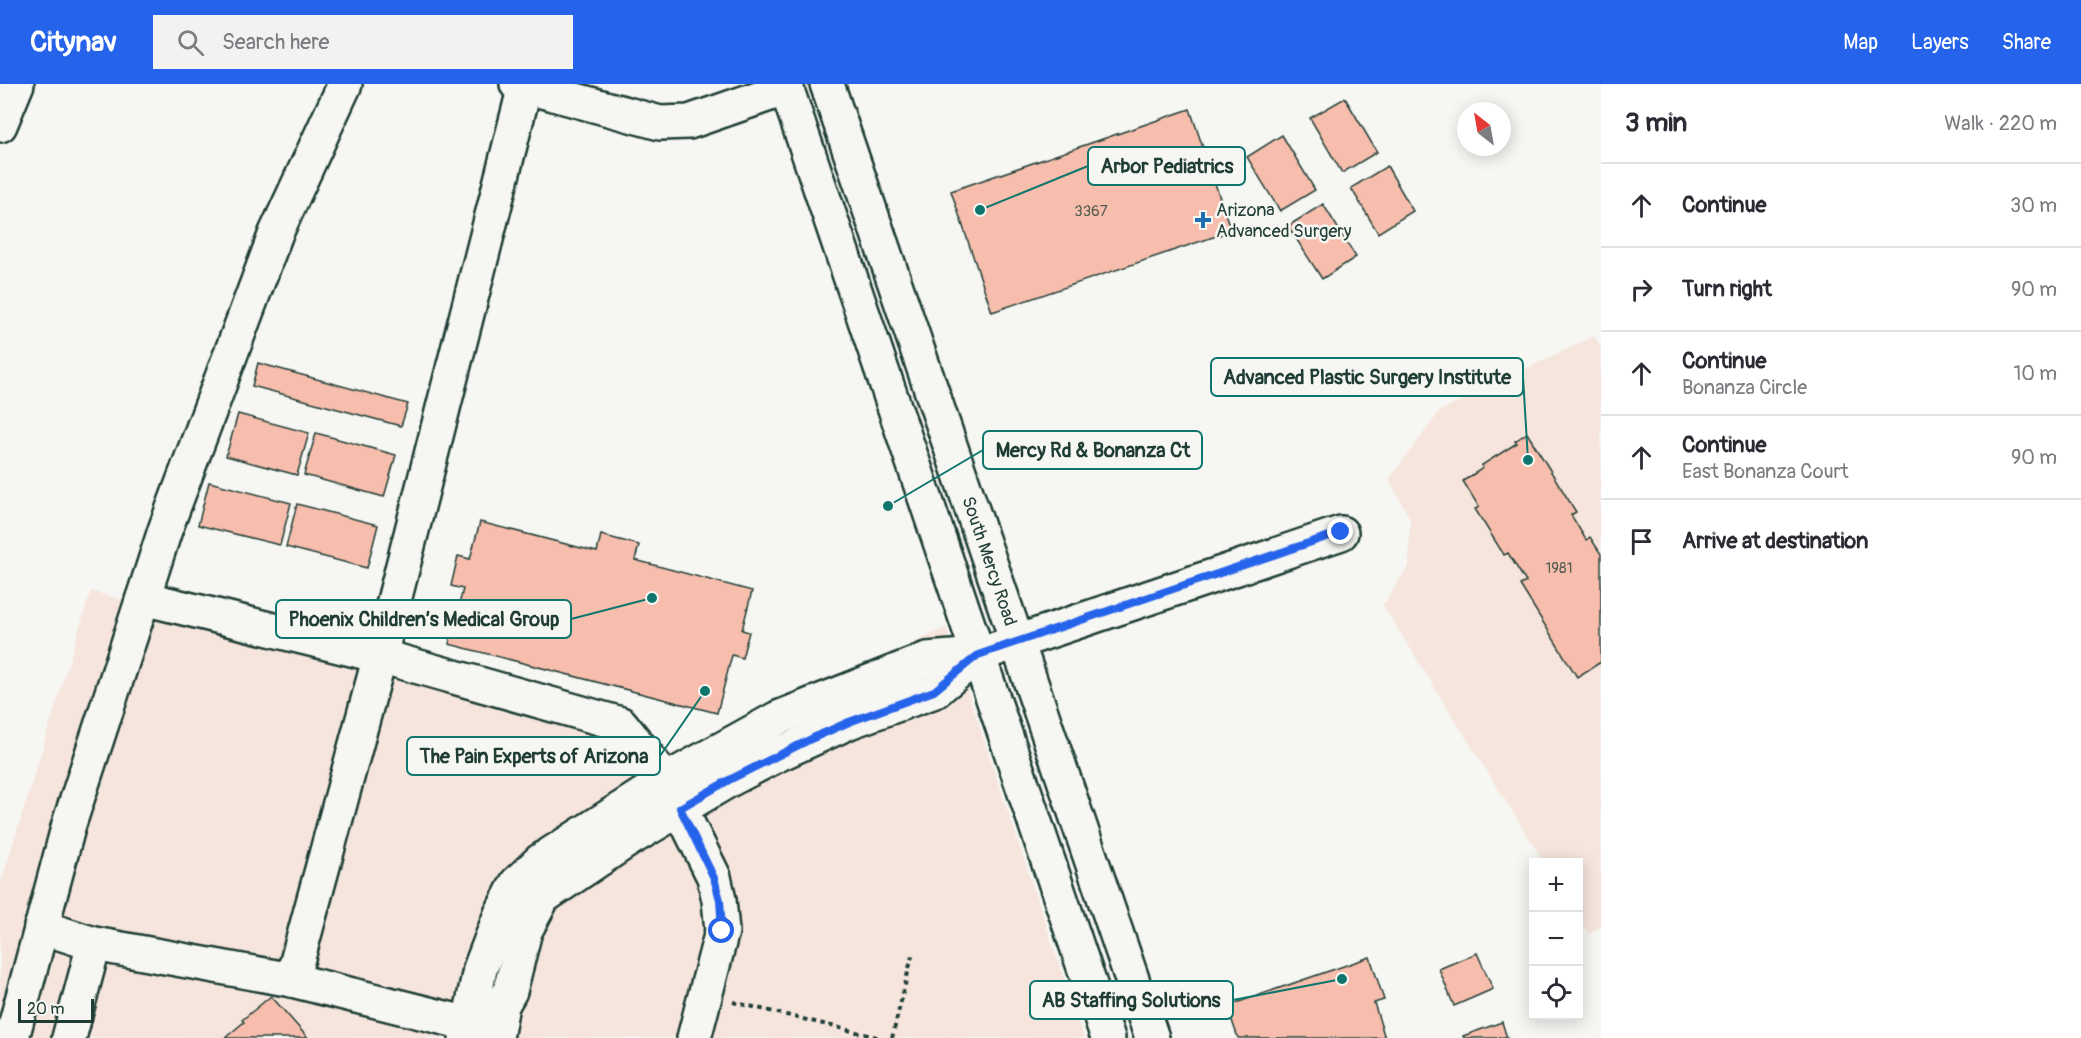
<!DOCTYPE html>
<meta charset="utf-8">
<style>
body{margin:0;font-family:Pangolin,sans-serif;background:#f2f2f3;color:#2b2b33}
.controls{position:absolute;right:18px;bottom:18px;display:grid;overflow:hidden;border-radius:0px;box-shadow:0 3px 15px #0003}
.controls button{width:54px;height:54px;display:grid;place-items:center;padding:0;border:0;border-bottom:2px solid #e1e1e2;background:#fff;color:#2b2b33;font:30px sans-serif}
.compass{position:absolute;left:1457px;top:18px;width:54px;height:54px;border-radius:50%;background:#fff;box-shadow:0 3px 15px #0003;rotate:329deg}
.scale{position:absolute;left:18px;bottom:15px;width:76px;box-sizing:border-box;padding-left:6px;border:3px solid #1f3d34;border-top:0;font-size:16px;line-height:21px;white-space:nowrap;color:#1f3d34;-webkit-text-stroke:4px #f6f6f2;paint-order:stroke}
.stop{position:absolute;width:18px;height:18px;margin:-14px;border:4px solid #2563eb;border-radius:50%;background:#fff}
.stop.end{background:#2563eb;border-color:#fff;box-shadow:0 2px 6px #0008}
.list{margin:0;padding:0;list-style:none}
h2{display:flex;justify-content:space-between;align-items:center;height:78px;margin:0;padding:0 24px;font-size:26px}
h2 small{font-size:20px;font-weight:400;color:#7c7c81}
.list li{display:grid;grid-template-columns:39px 1fr auto;gap:18px;align-items:center;box-sizing:border-box;height:84px;padding:0 24px;border-top:2px solid #e1e1e2}
.list b{display:block;font-size:22px;white-space:nowrap}
.list p{margin:0;font-size:20px;white-space:nowrap;color:#7c7c81}
.list em{font-size:20px;font-style:normal;color:#7c7c81}
.icon{flex:none;width:33px;height:33px;fill:none;stroke:currentColor;stroke-width:2;stroke-linecap:round;stroke-linejoin:round}
.map{position:relative;flex:none;width:1601px;height:954px;overflow:hidden}
header{display:flex;align-items:center;gap:36px;box-sizing:border-box;height:84px;padding:0 30px;background:#2563eb;color:#fff}
header strong{font-size:28px}
nav{display:flex;gap:33px;margin-inline-start:auto;font-size:21px}
.search{width:420px;height:54px;background:#f2f2f3;display:flex;align-items:center;gap:15px;box-sizing:border-box;padding:0 21px;border-radius:0px;color:#7c7c81;font-size:22px}
main{display:flex}
aside{flex:1;background:#fff}
.map>svg:first-child{display:block}
.built{fill:#f6e5dd}
.building{fill:#f7bead;stroke:#1f3d34;stroke-width:1.5}
.lines{fill:none;stroke-linecap:round;stroke-linejoin:round}
.minor-casing{stroke:#1f3d34;stroke-width:38}
.major-casing{stroke:#1f3d34;stroke-width:38}
.highway-casing{stroke:#1f3d34;stroke-width:38}
.path{stroke:#1f3d34;stroke-width:4;stroke-dasharray:4.5 4.5;stroke-linecap:butt}
.minor{stroke:#f6f6f2;stroke-width:33}
.major{stroke:#f6f6f2;stroke-width:33}
.highway{stroke:#f6f6f2;stroke-width:33}
.route{stroke:#2563eb;stroke-width:8}
.poi-dot{fill:#1f6fb2;stroke:#f6f6f2;stroke-width:2}
.labels{text-anchor:middle;stroke-width:5;stroke-linejoin:round;paint-order:stroke}
.number-label{font-size:15px;fill:#555d52}
.poi-label{font-size:18px;fill:#1f3d34;stroke:#f6f6f2;text-anchor:start}
.street-label{font-size:18px;fill:#1f3d34;stroke:#f6f6f2}
.leader{fill:none;stroke:#0f766e;stroke-width:2}
.callout-dot{fill:#0f766e;stroke:#f6f6f2;stroke-width:2}
.callout{fill:#f6f6f2;stroke:#0f766e;stroke-width:2}
.callout-label{font-size:20px;text-anchor:middle;font-weight:bold;fill:#1f3d34}
</style>
<header>
<strong>Citynav</strong>
<div class="search"><svg class="icon" aria-label="search" viewBox="0 0 24 24"><circle cx="10" cy="10" r="6"/><path d="M15 15l6 6"/></svg>Search here</div>
<nav><a>Map</a><a>Layers</a><a>Share</a></nav>
</header>
<main>
<div class="map">
<svg width="1601" height="954" viewBox="0 0 1601 954">
<rect width="100%" height="100%" fill="#f6f6f2"/>
<filter id="ink" filterUnits="userSpaceOnUse"><feTurbulence type="fractalNoise" baseFrequency=".0167" numOctaves="2"/><feDisplacementMap in="SourceGraphic" scale="12" xChannelSelector="R" yChannelSelector="G"/><feConvolveMatrix kernelMatrix="1 2 1 2 8 2 1 2 1" color-interpolation-filters="sRGB"/></filter>
<g filter="url(#ink)">
<g class="built">
<path d="M 1594,252 L 1601,263 L 1601,843 L 1589,850 L 1579,833 L 1578,778 L 1544,778 L 1383,521 L 1409,482 L 1410,435 L 1389,395 L 1440,327 Z"/>
<path d="M 91,507 L 671,670 L 847,592 L 946,543 L 1084,954 L 0,954 L 0,802 Z"/>
</g>
<g class="building">
<path d="M 1345,14 L 1377,68 L 1342,89 L 1310,34 Z"/>
<path d="M 1190,25 L 1231,147 L 992,228 L 951,107 Z"/>
<path d="M 1282,51 L 1315,106 L 1280,127 L 1247,73 Z"/>
<path d="M 1387,82 L 1413,127 L 1378,149 L 1351,104 Z"/>
<path d="M 1323,120 L 1356,173 L 1322,195 L 1288,142 Z"/>
<path d="M 258,279 L 408,320 L 401,342 L 252,302 Z"/>
<path d="M 238,330 L 309,349 L 297,391 L 226,372 Z"/>
<path d="M 316,349 L 396,371 L 384,413 L 304,391 Z"/>
<path d="M 1527,349 L 1576,428 L 1571,431 L 1586,456 L 1590,453 L 1601,470 L 1601,578 L 1577,593 L 1520,501 L 1526,498 L 1508,469 L 1504,471 L 1475,425 L 1479,423 L 1463,397 L 1483,384 L 1482,381 L 1517,359 L 1515,357 Z"/>
<path d="M 209,398 L 291,419 L 280,461 L 198,441 Z"/>
<path d="M 297,420 L 378,441 L 367,484 L 286,463 Z"/>
<path d="M 480,438 L 597,468 L 601,451 L 639,461 L 635,476 L 752,507 L 742,546 L 749,548 L 742,574 L 732,571 L 717,629 L 449,560 L 463,505 L 451,502 L 458,472 L 470,475 Z"/>
<path d="M 1477,869 L 1493,905 L 1454,922 L 1439,885 Z"/>
<path d="M 1370,873 L 1384,916 L 1374,919 L 1385,954 L 1238,954 L 1227,922 Z"/>
<path d="M 271,912 L 308,954 L 225,954 L 244,938 L 242,936 Z"/>
<path d="M 1502,938 L 1507,954 L 1464,954 L 1463,952 Z"/>
</g>
<g class="lines">
<defs>
<g id="minor">
<path d="M 345,0 L 276,149 L 165,446 L 143,514 L 380,572 L 621,640 L 666,696 L 714,793 L 719,816 L 722,847 L 694,954"/>
<path d="M 517,0 L 660,39 L 689,38 L 787,4"/>
<path d="M 41,843 L 94,860 L 292,896 L 489,945"/>
<path d="M 292,896 L 380,572 L 525,2"/>
<path d="M 12,954 L 69,740 L 143,514"/>
<path d="M 69,954 L 94,860"/>
<path d="M 466,954 L 480,885 L 501,830 L 517,799 L 540,777 L 666,696 L 778,634 L 927,575 L 978,571 L 1341,449"/>
<path d="M 496,954 L 502,921 L 510,907 L 525,847 L 543,813 L 628,756 L 729,696 L 779,670 L 849,638 L 935,607 L 978,571"/>
</g>
<g id="major">
<path d="M 785,0 L 1108,954"/>
<path id="s1" d="M 827,0 L 1152,954"/>
</g>
<path id="highway" d="M 0,41 L 17,0"/>
</defs>
<use href="#minor" class="minor-casing"/>
<use href="#major" class="major-casing"/>
<use href="#highway" class="highway-casing"/>
<g class="path">
<path d="M 733,918 L 881,954"/>
<path d="M 892,954 L 912,872"/>
</g>
<use href="#minor" class="minor"/>
<use href="#major" class="major"/>
<use href="#highway" class="highway"/>
</g>
</g>
<g class="lines" filter="url(#ink)">
<path class="route" d="M 722,847 L 720,816 L 714,794 L 680,724 L 729,696 L 813,654 L 849,638 L 934,607 L 978,571 L 1341,448"/>
</g>
<path class="poi-dot" d="M1200 127h6v6h6v6h-6v6h-6v-6h-6v-6h6z"/>
<g class="labels">
<g class="number-label">
<text x="1091" y="132">3367</text>
<text x="1559" y="489">1981</text>
</g>
<g class="poi-label">
<text x="1216" y="132">Arizona<tspan x="1216" dy="21">Advanced Surgery</tspan></text>
</g>
<g class="street-label">
<text dy="6" stroke="none"><textPath href="#s1" startOffset="504">South Mercy Road</textPath></text>
</g>
</g>
<path class="leader" d="M980 126L1088 82M1528 376L1523 293M888 422L983 366M652 514L571 535M705 607L660 672M1342 895L1233 916"/>
<g class="callout-dot">
<circle cx="980" cy="126" r="6"/>
<circle cx="1528" cy="376" r="6"/>
<circle cx="888" cy="422" r="6"/>
<circle cx="652" cy="514" r="6"/>
<circle cx="705" cy="607" r="6"/>
<circle cx="1342" cy="895" r="6"/>
</g>
<g class="callout">
<rect x="1088" y="63" width="157" height="38" rx="6"/>
<rect x="1211" y="274" width="312" height="38" rx="6"/>
<rect x="983" y="347" width="219" height="38" rx="6"/>
<rect x="276" y="516" width="295" height="38" rx="6"/>
<rect x="407" y="653" width="253" height="38" rx="6"/>
<rect x="1030" y="897" width="203" height="38" rx="6"/>
</g>
<g class="callout-label">
<text x="1167" y="89">Arbor Pediatrics</text>
<text x="1367" y="300">Advanced Plastic Surgery Institute</text>
<text x="1093" y="373">Mercy Rd &amp; Bonanza Ct</text>
<text x="424" y="542">Phoenix Children’s Medical Group</text>
<text x="534" y="679">The Pain Experts of Arizona</text>
<text x="1131" y="923">AB Staffing Solutions</text>
</g>
</svg>
<div class="controls">
<button>+</button>
<button>−</button>
<button><svg class="icon" aria-label="locate" viewBox="0 0 24 24"><circle cx="12" cy="12" r="6"/><path d="M12 2v4M12 18v4M2 12h4M18 12h4"/></svg></button>
</div>
<svg class="compass" viewBox="-18 -18 36 36"><path d="M0-13l5 13h-10z" fill="#e53935"/><path d="M0 13l5-13h-10z" fill="#7c7c81"/></svg>
<div class="scale">20 m</div>
<div class="stop" style="left:722px;top:847px"></div>
<div class="stop end" style="left:1341px;top:448px"></div>
</div>
<aside>
<h2>3 min<small>Walk · 220 m</small></h2>
<ul class="list">
<li><svg class="icon" aria-label="ahead" viewBox="0 0 24 24"><path d="M12 20V5M6 11l6-6 6 6"/></svg><div><b>Continue</b></div><em>30 m</em></li>
<li><svg class="icon" aria-label="right" viewBox="0 0 24 24"><path d="M7 20v-9h11M14 6l5 5-5 5"/></svg><div><b>Turn right</b></div><em>90 m</em></li>
<li><svg class="icon" aria-label="ahead" viewBox="0 0 24 24"><path d="M12 20V5M6 11l6-6 6 6"/></svg><div><b>Continue</b><p>Bonanza Circle</p></div><em>10 m</em></li>
<li><svg class="icon" aria-label="ahead" viewBox="0 0 24 24"><path d="M12 20V5M6 11l6-6 6 6"/></svg><div><b>Continue</b><p>East Bonanza Court</p></div><em>90 m</em></li>
<li><svg class="icon" aria-label="arrive" viewBox="0 0 24 24"><path d="M6 21V4h12l-3 4 3 4H6"/></svg><div><b>Arrive at destination</b></div></li>
</ul>
</aside>
</main>
